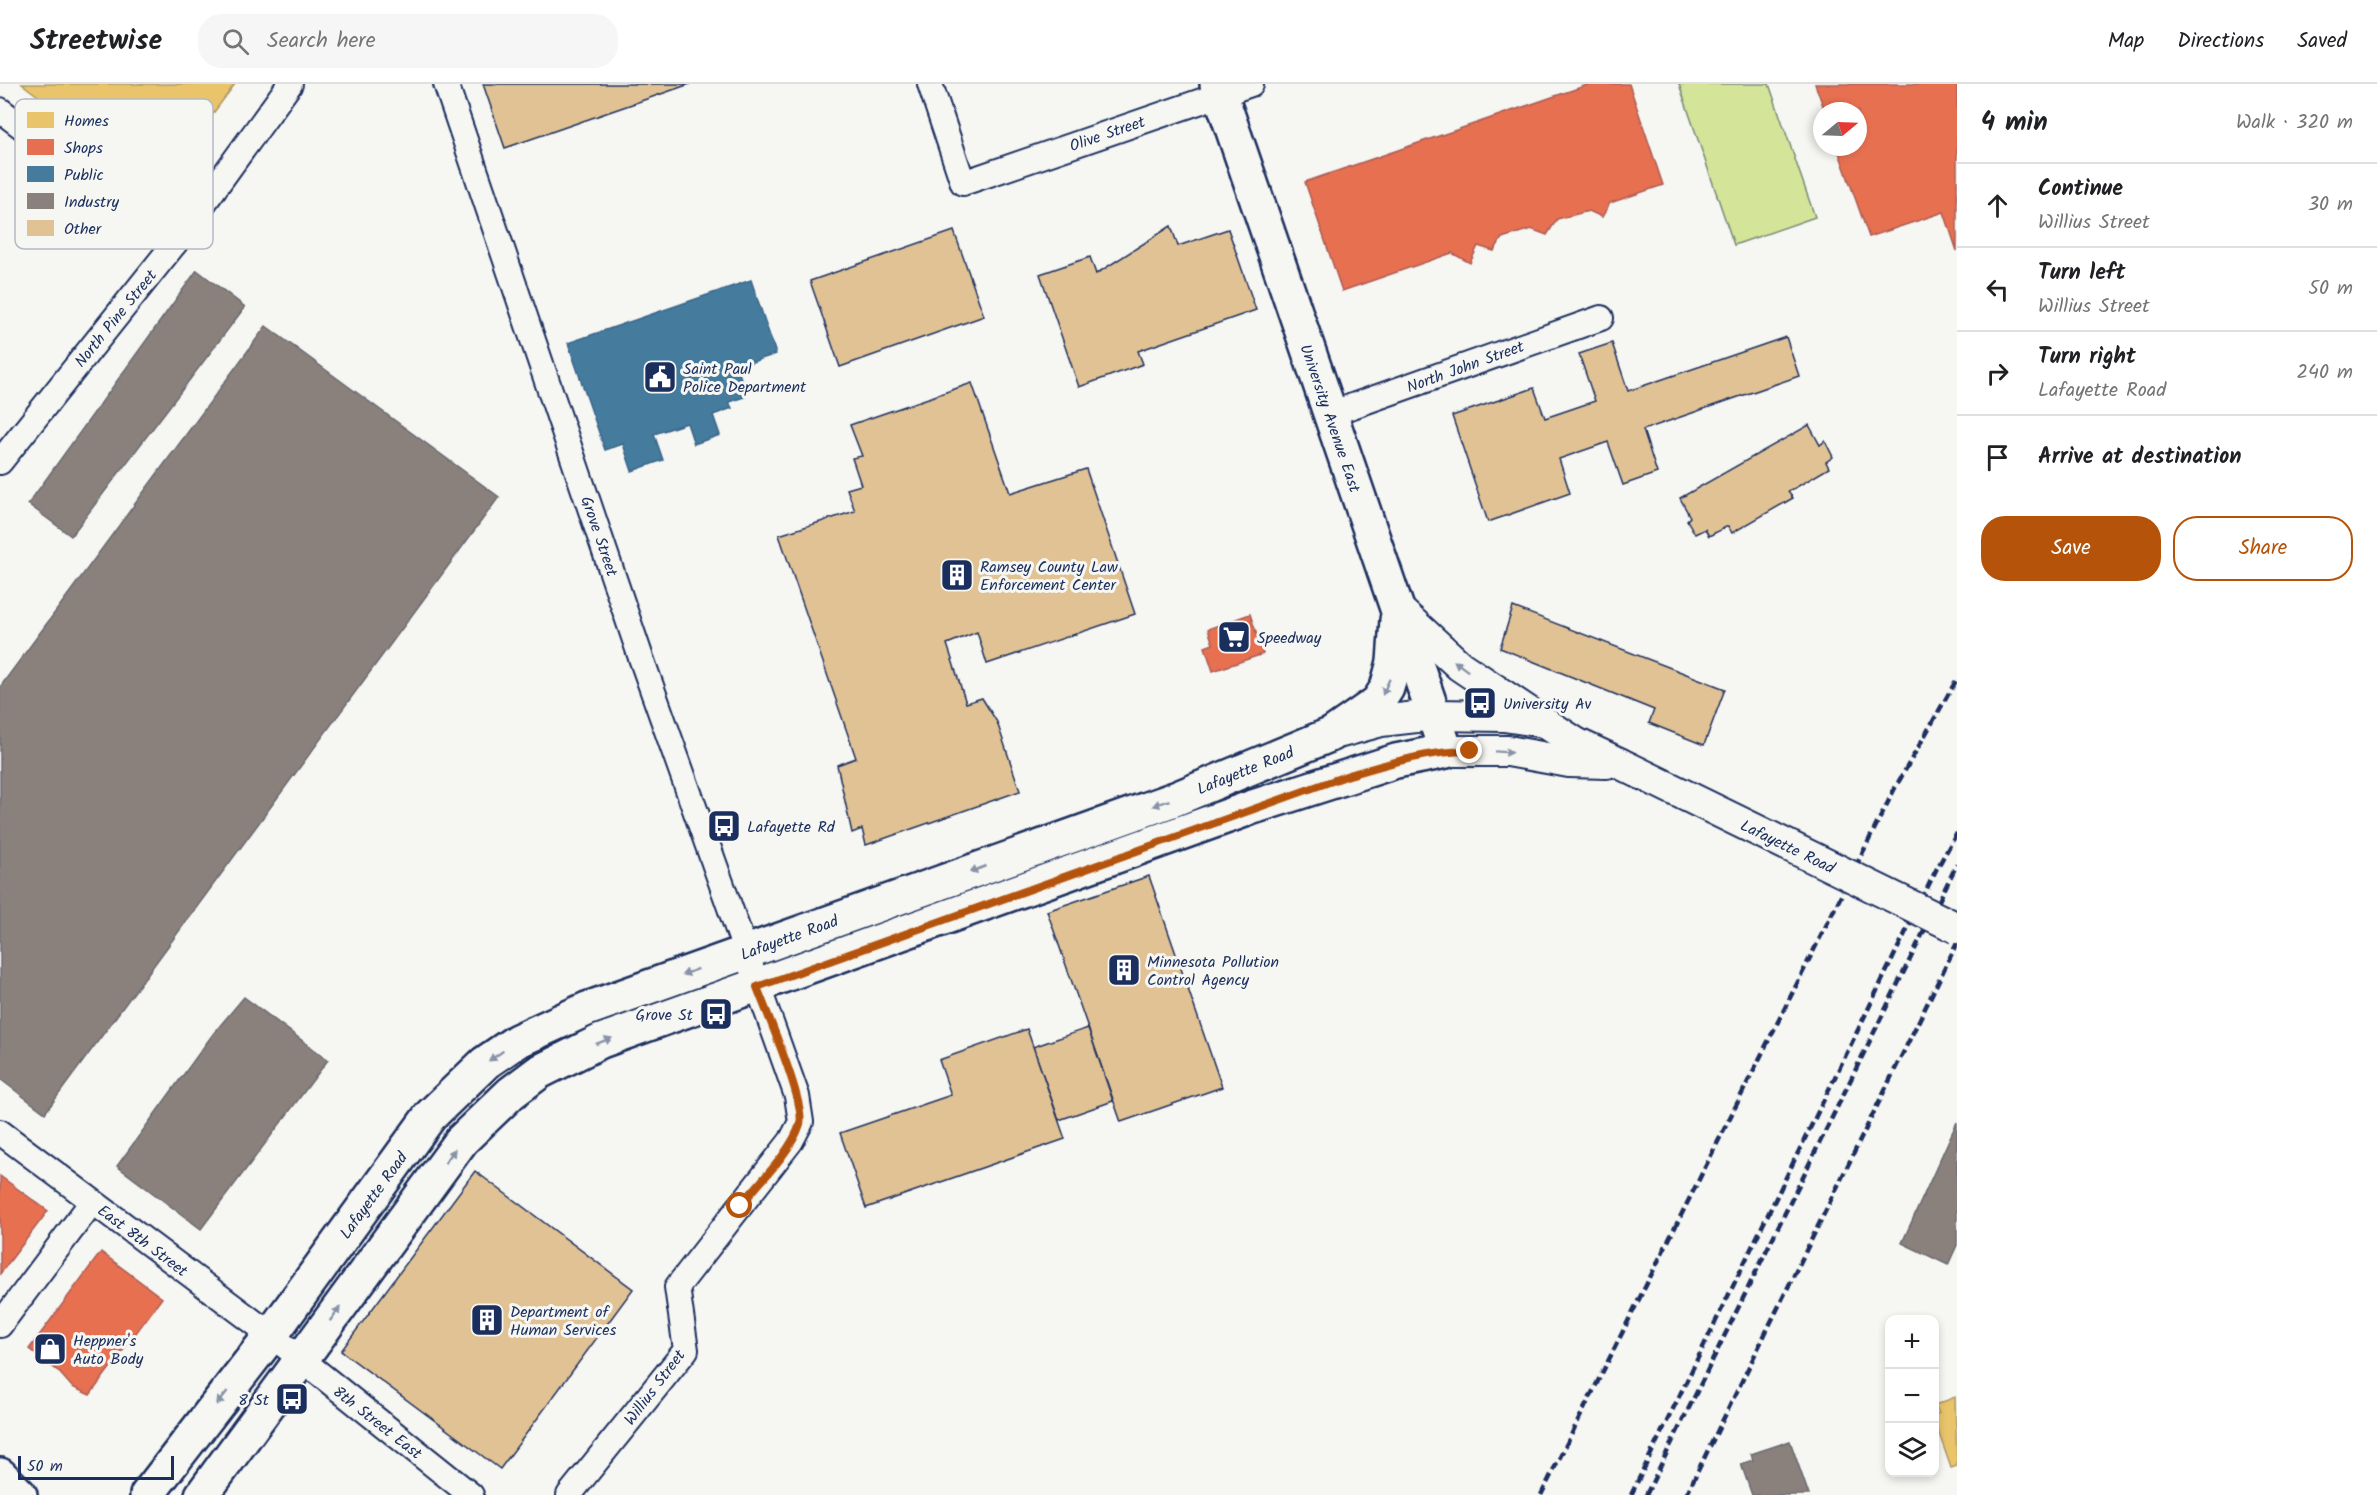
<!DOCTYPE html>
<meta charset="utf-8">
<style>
body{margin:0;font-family:Kalam,sans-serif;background:#f6f6f6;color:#202124}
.controls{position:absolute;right:18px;bottom:18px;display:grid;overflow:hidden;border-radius:12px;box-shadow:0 3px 9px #0003}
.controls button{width:54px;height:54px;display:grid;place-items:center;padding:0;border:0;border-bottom:2px solid #e0e0e0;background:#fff;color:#202124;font:30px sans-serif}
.compass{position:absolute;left:1813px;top:18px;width:54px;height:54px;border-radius:50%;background:#fff;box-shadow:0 3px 9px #0003;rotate:71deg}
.scale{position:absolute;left:18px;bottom:15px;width:156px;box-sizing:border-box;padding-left:6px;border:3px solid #1b2f5e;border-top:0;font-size:16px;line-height:21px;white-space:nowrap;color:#1b2f5e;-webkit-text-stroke:4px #f6f6f2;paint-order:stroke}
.stop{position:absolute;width:18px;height:18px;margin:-14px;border:4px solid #b45309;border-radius:50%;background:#fff}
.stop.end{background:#b45309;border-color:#fff;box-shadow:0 2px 6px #0008}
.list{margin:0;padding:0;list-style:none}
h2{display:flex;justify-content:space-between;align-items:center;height:78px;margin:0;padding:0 24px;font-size:26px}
h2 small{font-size:20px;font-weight:400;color:#757577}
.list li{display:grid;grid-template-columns:39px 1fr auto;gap:18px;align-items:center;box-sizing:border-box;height:84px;padding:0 24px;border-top:2px solid #e0e0e0}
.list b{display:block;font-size:22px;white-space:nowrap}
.list p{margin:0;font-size:20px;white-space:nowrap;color:#757577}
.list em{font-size:20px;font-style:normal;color:#757577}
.actions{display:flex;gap:12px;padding:18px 24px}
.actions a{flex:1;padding:14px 0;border:2px solid #b45309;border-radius:24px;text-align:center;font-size:21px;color:#b45309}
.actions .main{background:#b45309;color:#fff}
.icon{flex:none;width:33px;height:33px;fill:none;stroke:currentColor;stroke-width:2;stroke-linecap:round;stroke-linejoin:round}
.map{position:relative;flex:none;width:1957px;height:1411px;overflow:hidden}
header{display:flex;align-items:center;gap:36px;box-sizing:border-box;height:84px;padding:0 30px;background:#fff;border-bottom:2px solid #e0e0e0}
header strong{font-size:28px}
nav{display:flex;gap:33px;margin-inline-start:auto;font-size:21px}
.search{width:420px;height:54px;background:#f6f6f6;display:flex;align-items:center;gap:15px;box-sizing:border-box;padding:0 21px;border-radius:24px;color:#757577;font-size:22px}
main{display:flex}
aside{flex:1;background:#fff}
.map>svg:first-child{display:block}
.green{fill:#d4e498;stroke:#788a7b;stroke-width:1.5}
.homes{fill:#e9c46a;stroke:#ab9766;stroke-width:1.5}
.shops{fill:#e76f51;stroke:#aa5c55;stroke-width:1.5}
.public{fill:#457b9d;stroke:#38648a;stroke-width:1.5}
.industry{fill:#8a817c;stroke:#696873;stroke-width:1.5}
.building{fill:#e1c294;stroke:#1b2f5e;stroke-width:1.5}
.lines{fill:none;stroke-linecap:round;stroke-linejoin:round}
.minor-casing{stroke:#1b2f5e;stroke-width:28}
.tertiary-casing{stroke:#1b2f5e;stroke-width:34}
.secondary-casing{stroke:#1b2f5e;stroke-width:38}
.minor{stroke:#f6f6f2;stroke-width:24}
.tertiary{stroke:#f6f6f2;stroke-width:30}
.secondary{stroke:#f6f6f2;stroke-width:33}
.rail{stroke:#1b2f5e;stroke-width:4.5;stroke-dasharray:9 4.5;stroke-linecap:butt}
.tertiary-bridge-casing{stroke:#1b2f5e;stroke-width:34;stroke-linecap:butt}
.tertiary-bridge{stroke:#f6f6f2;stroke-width:30}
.oneway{fill:#8892a8}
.route{stroke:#b45309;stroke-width:8}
.labels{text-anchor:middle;stroke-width:6;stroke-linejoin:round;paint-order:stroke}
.street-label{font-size:16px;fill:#1b2f5e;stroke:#f6f6f2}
.poi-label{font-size:16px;fill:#1b2f5e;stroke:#f6f6f2;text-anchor:start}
.key{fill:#f6f6f2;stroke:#b4bac6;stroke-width:1.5}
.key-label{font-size:16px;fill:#1b2f5e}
</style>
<header>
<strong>Streetwise</strong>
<div class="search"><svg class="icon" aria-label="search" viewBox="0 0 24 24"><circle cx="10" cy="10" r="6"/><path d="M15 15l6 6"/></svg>Search here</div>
<nav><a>Map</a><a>Directions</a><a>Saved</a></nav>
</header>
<main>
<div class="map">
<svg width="1957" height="1411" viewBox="0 0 1957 1411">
<rect width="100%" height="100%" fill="#f6f6f2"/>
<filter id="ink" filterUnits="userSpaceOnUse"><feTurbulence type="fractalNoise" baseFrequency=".0167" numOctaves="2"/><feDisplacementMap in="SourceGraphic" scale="12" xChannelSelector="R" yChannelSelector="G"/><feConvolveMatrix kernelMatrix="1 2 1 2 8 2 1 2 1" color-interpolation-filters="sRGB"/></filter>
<g filter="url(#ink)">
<path class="green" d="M 1679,0 L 1769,0 L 1815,133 L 1734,161 Z"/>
<g class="homes">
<path d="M 22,0 L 235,0 L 159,102 Z"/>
<path d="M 1955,1313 L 1957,1382 L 1951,1384 L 1935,1338 L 1934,1331 L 1939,1329 L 1935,1321 Z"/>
</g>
<g class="shops">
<path d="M 1590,0 L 1629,0 L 1663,101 L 1610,119 L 1602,133 L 1589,127 L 1557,135 L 1547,151 L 1531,145 L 1502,154 L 1494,167 L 1478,162 L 1470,179 L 1452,169 L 1342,207 L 1305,98 Z"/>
<path d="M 1815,0 L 1957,0 L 1957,167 L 1944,128 L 1869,153 L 1837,63 L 1858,63 L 1858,27 L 1825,27 Z"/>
<path d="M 1250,530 L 1263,570 L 1213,587 L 1205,563 L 1213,560 L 1208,545 Z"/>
<path d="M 0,1092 L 48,1127 L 0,1190 Z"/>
<path d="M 101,1168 L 162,1214 L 90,1311 L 72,1303 L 58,1287 L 29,1265 Z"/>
</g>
<path class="public" d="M 751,196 L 776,270 L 737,283 L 747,312 L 729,318 L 732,324 L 713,331 L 720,351 L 694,360 L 687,339 L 654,350 L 663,376 L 632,387 L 623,360 L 605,366 L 568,259 Z"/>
<g class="industry">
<path d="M 197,186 L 245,223 L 71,452 L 28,420 Z"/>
<path d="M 266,242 L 499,413 L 45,1029 L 0,995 L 0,603 Z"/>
<path d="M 244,913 L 328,976 L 201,1145 L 117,1082 L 213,950 Z"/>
<path d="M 1957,1038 L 1957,1161 L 1948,1181 L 1902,1159 Z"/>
<path d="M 1790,1357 L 1809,1411 L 1752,1411 L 1741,1380 L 1753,1376 L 1751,1370 Z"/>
</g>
<g class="building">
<path d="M 483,0 L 690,0 L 505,64 Z"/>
<path d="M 1171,142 L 1178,162 L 1228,145 L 1256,226 L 1138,267 L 1143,280 L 1079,303 L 1040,190 L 1090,173 L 1096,190 Z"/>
<path d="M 954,147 L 984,232 L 840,283 L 810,197 Z"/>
<path d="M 1786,253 L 1799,292 L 1643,346 L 1657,389 L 1623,401 L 1608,358 L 1559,375 L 1570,409 L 1488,438 L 1452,332 L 1534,304 L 1545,334 L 1595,317 L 1579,270 L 1612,259 L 1628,307 Z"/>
<path d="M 972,299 L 1010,409 L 1086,385 L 1135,530 L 987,580 L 977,548 L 947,560 L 966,619 L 982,614 L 997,638 L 1020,707 L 866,761 L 862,745 L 852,749 L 837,681 L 856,674 L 779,451 L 855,427 L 847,405 L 861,401 L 852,374 L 862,372 L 850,341 Z"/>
<path d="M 1809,341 L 1820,361 L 1825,357 L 1833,373 L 1826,378 L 1829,384 L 1788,408 L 1793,414 L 1732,449 L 1728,442 L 1709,452 L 1705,445 L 1695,450 L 1687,436 L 1690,433 L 1680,414 Z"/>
<path d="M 1513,523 L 1725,605 L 1704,661 L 1649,639 L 1654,626 L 1500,564 Z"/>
<path d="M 1149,792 L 1222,1003 L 1121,1038 L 1047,827 Z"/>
<path d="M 1088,944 L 1113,1017 L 1059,1036 L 1033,963 Z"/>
<path d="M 1027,945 L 1065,1055 L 866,1124 L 840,1049 L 951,1011 L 939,976 Z"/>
<path d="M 475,1087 L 633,1205 L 500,1385 L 341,1267 Z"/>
</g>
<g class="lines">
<defs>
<g id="minor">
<path d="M 446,0 L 640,571 L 797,1012 L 801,1038 L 791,1057 L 677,1203 L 686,1266 L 569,1411"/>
<path d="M 930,0 L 963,99 L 1251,0"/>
<path d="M 0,26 L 175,159"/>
<path d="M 1330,330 L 1601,234"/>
<path d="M 0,378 L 175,159 L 290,0"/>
<path d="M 0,1048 L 271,1251 L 471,1411"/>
<path d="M 0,1241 L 92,1118"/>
</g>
<g id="tertiary">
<path d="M 1398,525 L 1460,582 L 1539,635"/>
<path d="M 1341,648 L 1381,637 L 1434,631 L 1504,632 L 1544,638 L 1576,659 L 1619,679"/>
<path d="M 1446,667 L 1508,667 L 1569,678 L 1607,679"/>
</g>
<g id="secondary">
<path d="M 0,1391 L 20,1411"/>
<path d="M 147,1411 L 271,1251 L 430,1032 L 485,979 L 517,957 L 587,925 L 1175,715 L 1332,650 L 1378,618 L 1387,604 L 1394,578 L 1397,536"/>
<path d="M 202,1411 L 462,1056 L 511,1009 L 539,988 L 601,957 L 1250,724 L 1396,677 L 1446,667 L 1217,0"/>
</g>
</defs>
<use href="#minor" class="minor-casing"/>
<use href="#tertiary" class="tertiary-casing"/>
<use href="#secondary" class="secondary-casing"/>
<use href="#minor" class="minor"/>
<use href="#tertiary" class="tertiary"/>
<use href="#secondary" class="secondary"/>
<g class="rail">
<path d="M 1541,1411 L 1895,704 L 1957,595"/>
<path d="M 1631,1411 L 1936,786 L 1957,749"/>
<path d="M 1646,1411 L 1957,780"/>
<path d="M 1686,1411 L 1957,859"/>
</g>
<defs>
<path id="tertiary-bridge" d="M 1619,679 L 1957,844"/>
</defs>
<use href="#tertiary-bridge" class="tertiary-bridge-casing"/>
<use href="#tertiary-bridge" class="tertiary-bridge"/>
</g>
<defs><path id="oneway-solid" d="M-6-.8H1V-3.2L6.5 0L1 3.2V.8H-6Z" transform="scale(1.5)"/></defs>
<g class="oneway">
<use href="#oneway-solid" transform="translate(1461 582) rotate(-143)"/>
<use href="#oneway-solid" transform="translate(1386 603) rotate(114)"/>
<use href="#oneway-solid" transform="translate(1504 668) rotate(4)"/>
<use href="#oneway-solid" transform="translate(1161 719) rotate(161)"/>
<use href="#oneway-solid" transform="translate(978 785) rotate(160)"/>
<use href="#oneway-solid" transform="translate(690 888) rotate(160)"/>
<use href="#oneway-solid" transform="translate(604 957) rotate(-21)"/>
<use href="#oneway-solid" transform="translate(496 972) rotate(145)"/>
<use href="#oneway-solid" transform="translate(450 1072) rotate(-54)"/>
<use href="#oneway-solid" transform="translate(335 1230) rotate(-54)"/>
<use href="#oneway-solid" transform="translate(222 1314) rotate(128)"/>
</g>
</g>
<g class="lines" filter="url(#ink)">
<path class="route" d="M 740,1122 C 758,1100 792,1067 800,1040 C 806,1020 766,927 757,903 L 1346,692 C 1387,680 1427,667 1470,667"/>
</g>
<defs>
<symbol id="civic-square" viewBox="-11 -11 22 22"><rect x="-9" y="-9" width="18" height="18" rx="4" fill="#1b2f5e" stroke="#f6f6f2"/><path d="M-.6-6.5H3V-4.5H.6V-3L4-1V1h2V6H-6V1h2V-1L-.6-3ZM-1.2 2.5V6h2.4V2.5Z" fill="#fff"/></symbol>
<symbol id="building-square" viewBox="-11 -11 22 22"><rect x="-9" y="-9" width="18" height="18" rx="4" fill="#1b2f5e" stroke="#f6f6f2"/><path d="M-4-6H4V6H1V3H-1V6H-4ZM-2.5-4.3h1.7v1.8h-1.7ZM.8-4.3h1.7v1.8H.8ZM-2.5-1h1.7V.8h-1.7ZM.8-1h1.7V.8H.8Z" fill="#fff"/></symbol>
<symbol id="supermarket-square" viewBox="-11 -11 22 22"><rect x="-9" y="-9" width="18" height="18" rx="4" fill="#1b2f5e" stroke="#f6f6f2"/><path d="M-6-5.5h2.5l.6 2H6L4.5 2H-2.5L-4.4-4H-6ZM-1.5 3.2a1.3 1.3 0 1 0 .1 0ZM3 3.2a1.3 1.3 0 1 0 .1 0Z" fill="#fff"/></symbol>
<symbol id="bus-square" viewBox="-11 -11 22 22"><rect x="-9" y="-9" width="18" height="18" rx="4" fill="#1b2f5e" stroke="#f6f6f2"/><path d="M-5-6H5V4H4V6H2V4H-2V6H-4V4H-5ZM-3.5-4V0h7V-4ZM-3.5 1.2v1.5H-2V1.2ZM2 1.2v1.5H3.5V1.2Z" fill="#fff"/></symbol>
<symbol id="shop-square" viewBox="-11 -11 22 22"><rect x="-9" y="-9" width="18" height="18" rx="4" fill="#1b2f5e" stroke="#f6f6f2"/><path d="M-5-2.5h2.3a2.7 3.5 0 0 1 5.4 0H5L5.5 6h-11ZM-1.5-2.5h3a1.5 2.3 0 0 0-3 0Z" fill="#fff"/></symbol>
</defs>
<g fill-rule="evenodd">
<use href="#civic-square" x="641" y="274" width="38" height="38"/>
<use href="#building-square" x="938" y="472" width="38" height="38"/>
<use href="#supermarket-square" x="1215" y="534" width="38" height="38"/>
<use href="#bus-square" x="1461" y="600" width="38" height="38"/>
<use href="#bus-square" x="705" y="723" width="38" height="38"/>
<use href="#building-square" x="1105" y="867" width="38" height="38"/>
<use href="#bus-square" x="697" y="911" width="38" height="38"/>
<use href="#building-square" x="468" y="1217" width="38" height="38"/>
<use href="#shop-square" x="31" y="1246" width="38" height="38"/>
<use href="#bus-square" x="273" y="1296" width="38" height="38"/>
</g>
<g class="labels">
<g class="street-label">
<text transform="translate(1107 49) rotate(-19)" y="6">Olive Street</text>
<text transform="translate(115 234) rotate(-51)" y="6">North Pine Street</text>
<text transform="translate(1465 282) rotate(-20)" y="6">North John Street</text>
<text transform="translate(1331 334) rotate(71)" y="6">University Avenue East</text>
<text transform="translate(600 452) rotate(71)" y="6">Grove Street</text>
<text transform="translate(1245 686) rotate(-22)" y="6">Lafayette Road</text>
<text transform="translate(1788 762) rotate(26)" y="6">Lafayette Road</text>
<text transform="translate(789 853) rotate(-20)" y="6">Lafayette Road</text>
<text transform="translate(373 1111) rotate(-54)" y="6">Lafayette Road</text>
<text transform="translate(143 1156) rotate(37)" y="6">East 8th Street</text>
<text transform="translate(654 1303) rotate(-53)" y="6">Willius Street</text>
<text transform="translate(378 1338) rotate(38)" y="6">8th Street East</text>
</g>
<g class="poi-label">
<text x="683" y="290">Saint Paul<tspan x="683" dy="18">Police Department</tspan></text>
<text x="980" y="488">Ramsey County Law<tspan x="980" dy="18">Enforcement Center</tspan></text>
<text x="1257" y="559">Speedway</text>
<text x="1503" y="625">University Av</text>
<text x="747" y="748">Lafayette Rd</text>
<text x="1147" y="883">Minnesota Pollution<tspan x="1147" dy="18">Control Agency</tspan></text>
<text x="693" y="936" text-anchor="end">Grove St</text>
<text x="510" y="1233">Department of<tspan x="510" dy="18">Human Services</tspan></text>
<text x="73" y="1262">Heppner's<tspan x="73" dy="18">Auto Body</tspan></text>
<text x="269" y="1321" text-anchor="end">8 St</text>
</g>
</g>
<rect x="15" y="15" width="198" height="150" rx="9" class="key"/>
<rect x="27" y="28" width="27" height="16" fill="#e9c46a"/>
<rect x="27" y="55" width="27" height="16" fill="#e76f51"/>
<rect x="27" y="82" width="27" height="16" fill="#457b9d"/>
<rect x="27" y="109" width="27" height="16" fill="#8a817c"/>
<rect x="27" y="136" width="27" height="16" fill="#e1c294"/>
<g class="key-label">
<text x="64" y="42">Homes</text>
<text x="64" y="69">Shops</text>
<text x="64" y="96">Public</text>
<text x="64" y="123">Industry</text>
<text x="64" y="150">Other</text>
</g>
</svg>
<div class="controls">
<button>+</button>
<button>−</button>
<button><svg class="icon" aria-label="layers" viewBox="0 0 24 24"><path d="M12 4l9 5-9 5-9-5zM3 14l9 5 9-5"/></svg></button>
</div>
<svg class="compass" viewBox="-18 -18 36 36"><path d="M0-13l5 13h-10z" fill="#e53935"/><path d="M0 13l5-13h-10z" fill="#757577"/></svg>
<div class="scale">50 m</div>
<div class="stop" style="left:740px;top:1122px"></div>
<div class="stop end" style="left:1470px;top:667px"></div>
</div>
<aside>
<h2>4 min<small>Walk · 320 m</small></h2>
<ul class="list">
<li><svg class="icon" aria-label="ahead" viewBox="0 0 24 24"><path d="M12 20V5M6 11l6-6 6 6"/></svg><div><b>Continue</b><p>Willius Street</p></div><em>30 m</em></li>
<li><svg class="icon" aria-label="left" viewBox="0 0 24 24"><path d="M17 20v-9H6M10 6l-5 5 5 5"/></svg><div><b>Turn left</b><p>Willius Street</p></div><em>50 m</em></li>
<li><svg class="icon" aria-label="right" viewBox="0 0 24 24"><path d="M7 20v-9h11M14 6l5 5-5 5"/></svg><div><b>Turn right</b><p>Lafayette Road</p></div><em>240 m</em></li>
<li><svg class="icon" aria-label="arrive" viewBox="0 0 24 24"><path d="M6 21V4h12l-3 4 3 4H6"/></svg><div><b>Arrive at destination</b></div></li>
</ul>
<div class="actions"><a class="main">Save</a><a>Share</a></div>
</aside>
</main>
